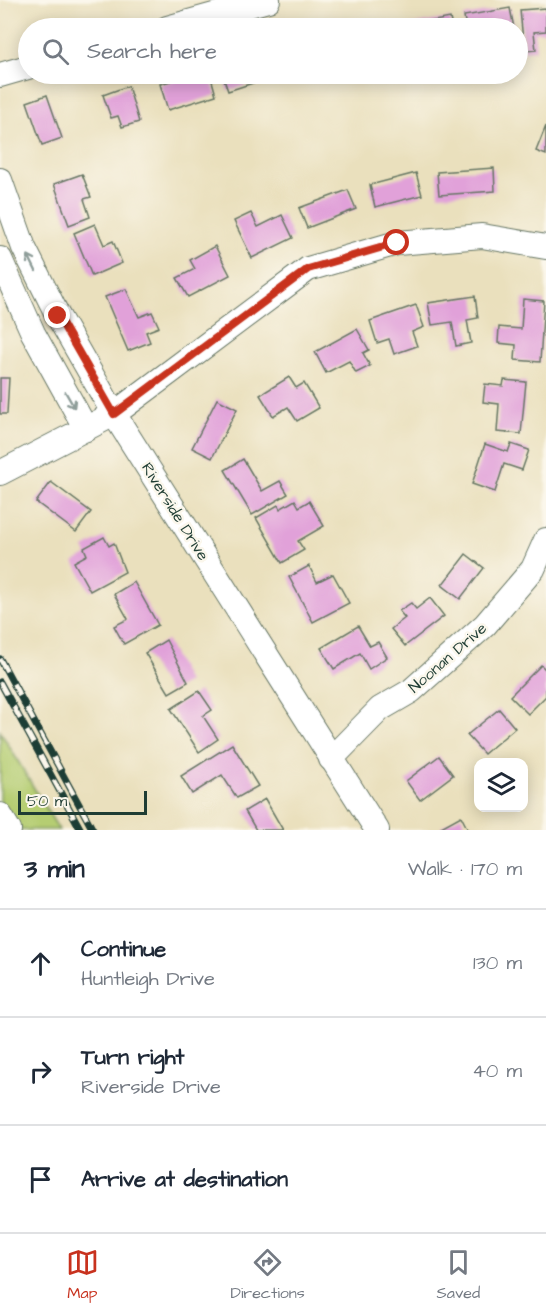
<!DOCTYPE html>
<meta charset="utf-8">
<style>
body{margin:0;font-family:"Architects Daughter",sans-serif;background:#f2f2f3;color:#1f2937}
.controls{position:absolute;right:18px;bottom:18px;display:grid;overflow:hidden;border-radius:12px;box-shadow:0 3px 15px #0003}
.controls button{width:54px;height:54px;display:grid;place-items:center;padding:0;border:0;border-bottom:2px solid #e0e1e3;background:#fff;color:#1f2937;font:30px sans-serif}
.scale{position:absolute;left:18px;bottom:15px;width:129px;box-sizing:border-box;padding-left:6px;border:3px solid #1f3d34;border-top:0;font-size:16px;line-height:21px;white-space:nowrap;color:#1f3d34;-webkit-text-stroke:4px #fbf7ec;paint-order:stroke}
.stop{position:absolute;width:18px;height:18px;margin:-14px;border:4px solid #c8321e;border-radius:50%;background:#fff}
.stop.end{background:#c8321e;border-color:#fff;box-shadow:0 2px 6px #0008}
.list{margin:0;padding:0;list-style:none}
h2{display:flex;justify-content:space-between;align-items:center;height:78px;margin:0;padding:0 24px;font-size:26px}
h2 small{font-size:20px;font-weight:400;color:#747a83}
.list li{display:grid;grid-template-columns:39px 1fr auto;gap:18px;align-items:center;box-sizing:border-box;height:108px;padding:0 24px;border-top:2px solid #e0e1e3}
.list b{display:block;font-size:22px;white-space:nowrap}
.list p{margin:0;font-size:20px;white-space:nowrap;color:#747a83}
.list em{font-size:20px;font-style:normal;color:#747a83}
.icon{flex:none;width:33px;height:33px;fill:none;stroke:currentColor;stroke-width:2;stroke-linecap:round;stroke-linejoin:round}
.map{position:relative;flex:none;width:546px;height:830px;overflow:hidden}
.search{position:absolute;background:#fff;box-shadow:0 3px 15px #0003;left:18px;right:18px;top:18px;height:66px;display:flex;align-items:center;gap:15px;box-sizing:border-box;padding:0 21px;border-radius:33px;color:#747a83;font-size:22px}
.sheet{height:402px;background:#fff}
nav{display:flex;justify-content:space-around;align-items:center;box-sizing:border-box;height:84px;border-top:2px solid #e0e1e3;background:#fff;font-size:16px;color:#747a83}
nav a{display:grid;justify-items:center;gap:3px}
nav .on{color:#c8321e}
.map>svg:first-child{display:block}
.green{fill:#b5cd72;stroke:#6a8553;stroke-width:1.5}
.building{fill:#e1a1d9}
.lines{fill:none;stroke-linecap:round;stroke-linejoin:round}
.minor-casing{stroke:#667664;stroke-width:26}
.minor{stroke:#fff;stroke-width:24}
.rail-casing{stroke:#1f3d34;stroke-width:7}
.rail{stroke:#fbf7ec;stroke-width:4.5;stroke-dasharray:14;stroke-linecap:butt}
.oneway{stroke:#8f9e9a}
.route{stroke:#c8321e;stroke-width:8}
.labels{text-anchor:middle;stroke-width:5;stroke-linejoin:round;paint-order:stroke}
.street-label{font-size:16px;fill:#1f3d34;stroke:#fbf7ec}
</style>
<div class="map">
<svg width="546" height="830" viewBox="0 0 546 830">
<rect width="100%" height="100%" fill="#fbf7ec"/>
<filter id="ink" filterUnits="userSpaceOnUse"><feTurbulence type="fractalNoise" baseFrequency=".0167" numOctaves="2"/><feDisplacementMap in="SourceGraphic" scale="12" xChannelSelector="R" yChannelSelector="G"/><feConvolveMatrix kernelMatrix="1 2 1 2 8 2 1 2 1" color-interpolation-filters="sRGB"/></filter>
<filter id="wash" filterUnits="userSpaceOnUse"><feTurbulence type="fractalNoise" baseFrequency=".008" numOctaves="4" result="noise"/><feDisplacementMap in="SourceGraphic" scale="24" xChannelSelector="R" yChannelSelector="G"/><feGaussianBlur stdDeviation="1.35" result="paint"/><feColorMatrix in="noise" values="0 0 0 0 0 0 0 0 0 0 0 0 0 0 0 0 0 1.4 0 .05"/><feComposite in="paint" operator="in"/></filter>
<g filter="url(#wash)">
<rect width="100%" height="100%" fill="#eae0bd"/>
<path class="green" d="M 0,731 L 59,830 L 0,830 Z"/>
<g id="blocks">
<g class="building">
<path d="M 510,8 L 514,28 L 466,28 L 464,16 Z"/>
<path d="M 546,8 L 546,31 L 534,32 L 536,50 L 524,51 L 520,10 Z"/>
<path d="M 450,18 L 452,28 L 401,28 L 401,27 Z"/>
<path d="M 194,74 L 210,74 L 216,95 L 168,110 L 160,84 Z"/>
<path d="M 222,74 L 274,74 L 275,76 L 228,91 Z"/>
<path d="M 315,74 L 336,74 L 317,80 Z"/>
<path d="M 128,86 L 139,122 L 122,127 L 118,116 L 111,118 L 103,95 Z"/>
<path d="M 47,95 L 62,138 L 42,145 L 27,102 Z"/>
<path d="M 546,126 L 546,155 L 536,151 Z"/>
<path d="M 494,168 L 495,191 L 439,195 L 437,172 Z"/>
<path d="M 416,173 L 422,195 L 375,207 L 370,185 Z"/>
<path d="M 82,174 L 91,197 L 84,199 L 90,217 L 69,225 L 54,184 Z"/>
<path d="M 348,190 L 356,209 L 307,228 L 299,208 Z"/>
<path d="M 251,213 L 258,227 L 282,215 L 293,238 L 252,258 L 234,221 Z"/>
<path d="M 95,224 L 104,245 L 113,241 L 122,263 L 92,276 L 74,233 Z"/>
<path d="M 215,246 L 230,275 L 188,297 L 177,278 L 195,269 L 190,260 Z"/>
<path d="M 126,289 L 139,317 L 152,312 L 159,327 L 146,332 L 150,342 L 128,351 L 105,297 Z"/>
<path d="M 475,296 L 478,318 L 467,320 L 471,343 L 456,346 L 452,322 L 432,325 L 428,303 Z"/>
<path d="M 523,299 L 544,301 L 540,362 L 515,360 L 516,345 L 498,343 L 499,327 L 521,329 Z"/>
<path d="M 416,305 L 424,327 L 412,332 L 417,346 L 394,354 L 389,339 L 377,343 L 370,321 Z"/>
<path d="M 357,329 L 369,350 L 363,353 L 370,366 L 356,373 L 349,361 L 326,373 L 315,352 Z"/>
<path d="M 289,377 L 296,388 L 304,383 L 319,408 L 297,421 L 288,407 L 273,416 L 260,395 Z"/>
<path d="M 0,378 L 9,378 L 7,414 L 0,414 Z"/>
<path d="M 504,380 L 526,382 L 521,434 L 497,432 L 499,404 L 483,402 L 485,384 L 503,386 Z"/>
<path d="M 217,399 L 237,409 L 212,458 L 192,448 Z"/>
<path d="M 485,444 L 508,452 L 511,444 L 529,450 L 522,470 L 504,464 L 495,492 L 472,484 Z"/>
<path d="M 243,459 L 262,491 L 280,481 L 288,494 L 252,515 L 225,470 Z"/>
<path d="M 51,482 L 91,512 L 76,532 L 36,502 Z"/>
<path d="M 295,500 L 299,507 L 309,501 L 324,526 L 298,541 L 304,550 L 282,563 L 256,518 L 278,505 L 280,509 Z"/>
<path d="M 104,537 L 109,546 L 114,543 L 125,572 L 90,591 L 74,562 L 87,555 L 84,548 Z"/>
<path d="M 466,554 L 484,568 L 460,599 L 442,585 Z"/>
<path d="M 309,566 L 317,582 L 333,574 L 349,603 L 313,622 L 289,577 Z"/>
<path d="M 134,582 L 158,625 L 124,644 L 114,626 L 128,619 L 114,594 Z"/>
<path d="M 430,598 L 444,616 L 405,646 L 391,629 L 405,618 L 399,611 L 411,603 L 416,609 Z"/>
<path d="M 358,626 L 370,646 L 378,642 L 387,657 L 369,669 L 360,653 L 334,669 L 321,648 Z"/>
<path d="M 166,640 L 188,682 L 169,693 L 145,653 Z"/>
<path d="M 541,665 L 546,670 L 546,696 L 528,714 L 510,696 Z"/>
<path d="M 199,691 L 212,710 L 203,716 L 218,739 L 199,752 L 171,709 Z"/>
<path d="M 499,709 L 515,728 L 484,754 L 467,735 Z"/>
<path d="M 232,744 L 258,786 L 237,798 L 222,775 L 192,794 L 181,776 Z"/>
<path d="M 439,756 L 453,775 L 420,800 L 406,781 Z"/>
<path d="M 265,799 L 283,830 L 256,830 L 245,811 Z"/>
<path d="M 461,816 L 468,830 L 442,830 L 441,827 Z"/>
</g>
</g>
</g>
<g filter="url(#ink)">
<use href="#blocks" fill-opacity="0" stroke="#667664" stroke-width="1.5"/>
<g class="lines">
<defs>
<g id="minor">
<path d="M 167,28 L 268,0"/>
<path d="M 0,75 L 28,67"/>
<path d="M 0,180 L 24,248 L 58,316 L 114,414 L 377,830"/>
<path d="M 0,259 L 33,333 L 86,429"/>
<path d="M 0,473 L 114,414 L 308,269 L 397,243 L 482,236 L 546,247"/>
<path d="M 331,759 L 380,709 L 411,691 L 485,625 L 533,569 L 546,540"/>
<path d="M 0,815 L 9,830"/>
</g>
</defs>
<use href="#minor" class="minor-casing"/>
<use href="#minor" class="minor"/>
<defs>
<g id="rail">
<path d="M 0,659 L 93,830"/>
<path d="M 0,682 L 81,830"/>
</g>
</defs>
<use href="#rail" class="rail-casing"/>
<use href="#rail" class="rail"/>
</g>
<defs><path id="oneway-shaft" d="M-6 0H5M1.5-3L5.5 0L1.5 3" fill="none" stroke-width="1.6" stroke-linecap="round" stroke-linejoin="round" transform="scale(1.5)"/></defs>
<g class="oneway">
<use href="#oneway-shaft" transform="translate(32 263) rotate(-116)"/>
<use href="#oneway-shaft" transform="translate(70 400) rotate(60)"/>
</g>
</g>
<g class="lines" filter="url(#ink)">
<path class="route" d="M 58,316 L 114,414 L 308,269 L 397,243"/>
</g>
<g class="labels">
<g class="street-label">
<text transform="translate(176 511) rotate(58)" y="6">Riverside Drive</text>
<text transform="translate(447 657) rotate(-41)" y="6">Noonan Drive</text>
</g>
</g>
</svg>
<div class="controls">
<button><svg class="icon" aria-label="layers" viewBox="0 0 24 24"><path d="M12 4l9 5-9 5-9-5zM3 14l9 5 9-5"/></svg></button>
</div>
<div class="scale">50 m</div>
<div class="stop" style="left:397px;top:243px"></div>
<div class="stop end" style="left:58px;top:316px"></div>
<div class="search"><svg class="icon" aria-label="search" viewBox="0 0 24 24"><circle cx="10" cy="10" r="6"/><path d="M15 15l6 6"/></svg>Search here</div>
</div>
<section class="sheet">
<h2>3 min<small>Walk · 170 m</small></h2>
<ul class="list">
<li><svg class="icon" aria-label="ahead" viewBox="0 0 24 24"><path d="M12 20V5M6 11l6-6 6 6"/></svg><div><b>Continue</b><p>Huntleigh Drive</p></div><em>130 m</em></li>
<li><svg class="icon" aria-label="right" viewBox="0 0 24 24"><path d="M7 20v-9h11M14 6l5 5-5 5"/></svg><div><b>Turn right</b><p>Riverside Drive</p></div><em>40 m</em></li>
<li><svg class="icon" aria-label="arrive" viewBox="0 0 24 24"><path d="M6 21V4h12l-3 4 3 4H6"/></svg><div><b>Arrive at destination</b></div></li>
</ul>
</section>
<nav>
<a class="on"><svg class="icon" aria-label="map" viewBox="0 0 24 24"><path d="M3 6l6-2 6 2 6-2v14l-6 2-6-2-6 2zM9 4v14M15 6v14"/></svg>Map</a>
<a><svg class="icon" aria-label="directions" viewBox="0 0 24 24"><path d="M12 3l9 9-9 9-9-9zM9 14v-3h6M13 9l2 2-2 2"/></svg>Directions</a>
<a><svg class="icon" aria-label="saved" viewBox="0 0 24 24"><path d="M7 4h10v16l-5-4-5 4z"/></svg>Saved</a>
</nav>
